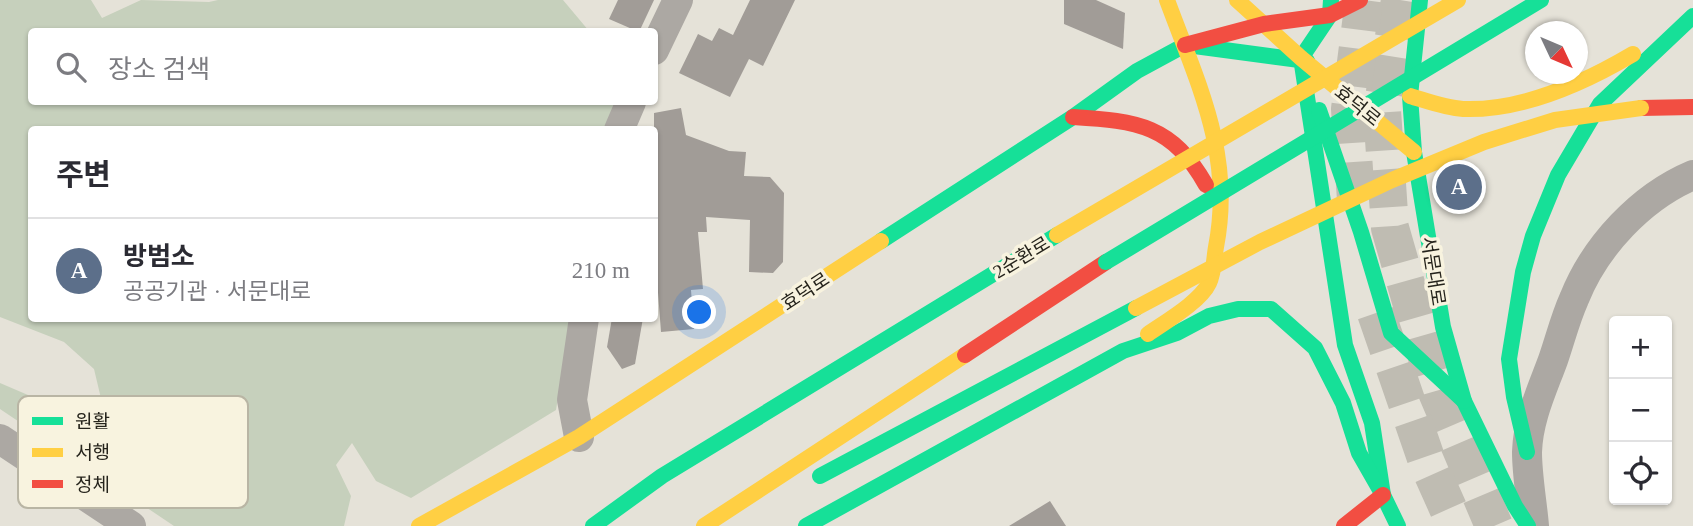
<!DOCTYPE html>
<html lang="ko">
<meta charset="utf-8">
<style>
body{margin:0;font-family:"Times New Roman","Noto Sans KR",serif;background:#f2f2f3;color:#2b2b33}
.controls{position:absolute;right:21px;bottom:21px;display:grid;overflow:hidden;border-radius:7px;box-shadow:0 2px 5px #0004}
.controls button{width:63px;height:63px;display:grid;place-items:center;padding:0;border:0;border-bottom:2px solid #e1e1e2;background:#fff;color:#2b2b33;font:35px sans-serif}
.compass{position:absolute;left:1525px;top:21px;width:63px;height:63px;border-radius:50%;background:#fff;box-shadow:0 2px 5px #0004;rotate:134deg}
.you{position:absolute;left:700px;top:313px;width:24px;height:24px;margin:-18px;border:5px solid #fff;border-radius:50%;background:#1a73e8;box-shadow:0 0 0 10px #1a73e833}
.badge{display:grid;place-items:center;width:46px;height:46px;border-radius:50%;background:#69665e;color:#fff;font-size:23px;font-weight:700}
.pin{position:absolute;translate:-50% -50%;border:4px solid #fff;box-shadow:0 2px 7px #0006}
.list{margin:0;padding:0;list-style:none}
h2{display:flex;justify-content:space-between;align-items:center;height:91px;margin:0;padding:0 28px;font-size:30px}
h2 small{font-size:23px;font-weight:400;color:#7c7c81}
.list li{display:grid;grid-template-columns:46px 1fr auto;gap:21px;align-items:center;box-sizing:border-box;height:105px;padding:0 28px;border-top:2px solid #e1e1e2}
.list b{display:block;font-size:26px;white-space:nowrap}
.list p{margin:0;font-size:23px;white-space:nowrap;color:#7c7c81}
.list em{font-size:23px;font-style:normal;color:#7c7c81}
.icon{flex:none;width:38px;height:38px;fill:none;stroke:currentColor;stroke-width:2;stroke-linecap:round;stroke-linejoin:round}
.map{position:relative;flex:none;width:1693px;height:526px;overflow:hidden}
.search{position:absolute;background:#fff;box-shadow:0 2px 5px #0004;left:28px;top:28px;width:630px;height:77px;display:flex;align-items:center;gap:18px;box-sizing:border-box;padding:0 24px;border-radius:7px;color:#7c7c81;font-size:26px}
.panel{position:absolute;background:#fff;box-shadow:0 2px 5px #0004;left:28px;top:126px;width:630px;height:196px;border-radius:7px}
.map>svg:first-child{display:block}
.green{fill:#c6d0bc}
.building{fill:#a19c97}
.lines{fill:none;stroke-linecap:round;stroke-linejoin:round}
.primary-tunnel{stroke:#bfbcb2;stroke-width:38;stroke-dasharray:38 19;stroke-linecap:butt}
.street{stroke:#aca8a3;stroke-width:30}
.fast{stroke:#16e098;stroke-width:16}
.slow{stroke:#ffcf43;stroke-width:16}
.jam{stroke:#f24e42;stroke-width:16}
.fast-bridge{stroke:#16e098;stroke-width:16}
.slow-bridge{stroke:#ffcf43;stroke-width:16}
.labels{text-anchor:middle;stroke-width:7;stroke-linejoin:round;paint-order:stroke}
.street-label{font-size:19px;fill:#26241c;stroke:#f8f3df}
.key{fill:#f8f3df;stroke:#b9b5a4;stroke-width:2}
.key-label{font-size:19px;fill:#26241c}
</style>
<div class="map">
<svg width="1693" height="526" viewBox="0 0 1693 526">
<rect width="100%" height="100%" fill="#e5e2d8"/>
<path class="green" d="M 0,0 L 91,0 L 102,18 L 141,0 L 209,2 L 218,0 L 563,0 L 589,31 L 32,32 L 32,102 L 619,102 L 606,129 L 32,130 L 32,318 L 571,319 L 556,410 L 411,498 L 376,481 L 352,443 L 336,465 L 351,496 L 344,526 L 174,526 L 0,409 L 0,383 L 84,419 L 104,411 L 94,369 L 64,342 L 0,317 Z"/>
<g class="building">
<path d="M 618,0 L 654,0 L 639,32 L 609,19 Z"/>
<path d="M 750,0 L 795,0 L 763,66 L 749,59 L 730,97 L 679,73 L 698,34 L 712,41 L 719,28 L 733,35 Z"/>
<path d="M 1064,0 L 1096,0 L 1125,13 L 1123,49 L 1064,24 Z"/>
<path d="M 681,108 L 686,135 L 729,151 L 746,152 L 744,176 L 770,177 L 784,193 L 783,262 L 773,273 L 749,272 L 750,220 L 706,217 L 707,232 L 698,232 L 703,289 L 691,290 L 694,329 L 661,332 L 654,240 L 654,113 Z"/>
<path d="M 612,318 L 643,318 L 635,364 L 622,369 L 607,347 Z"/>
<path d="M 1050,501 L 1066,526 L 1009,526 Z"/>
</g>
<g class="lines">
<g class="primary-tunnel">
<path d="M 1400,0 L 1382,110 L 1390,228 L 1437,392 L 1494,526"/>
<path d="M 1356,200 L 1350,109 L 1364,0"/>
<path d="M 1376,313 L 1427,461 L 1456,526"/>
</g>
<g class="street">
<path d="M 654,50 L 678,0"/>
<path d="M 619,130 L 631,102"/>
<path d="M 579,437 L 572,400 L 584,318"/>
<path d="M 0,439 L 131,526"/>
<path d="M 1534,526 C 1532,502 1527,476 1527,452 C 1528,419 1542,390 1553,360 C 1560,340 1565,319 1574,299 C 1595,246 1641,197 1693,175"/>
</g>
<g class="fast">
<path d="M 1331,0 L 1330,15 L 1301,58 L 1345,345 L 1372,423 L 1383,495 L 1398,526"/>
<path d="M 1420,0 L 1410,96 L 1414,152 L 1443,327 L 1464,401 L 1515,506 L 1528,526"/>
<path d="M 1187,45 L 1307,61"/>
<path d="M 1319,110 L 1361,232 L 1391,333 L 1464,401"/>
<path d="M 881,241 L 1073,117 L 1137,71 L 1185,45"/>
<path d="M 1527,452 L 1514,397 L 1509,359 L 1523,272 L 1533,236 L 1558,175 L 1600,104 L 1693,16"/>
<path d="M 820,476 L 1136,308"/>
<path d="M 593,526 L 662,476 L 1057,235"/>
<path d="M 806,526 L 1123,351 L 1177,333 L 1209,316 L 1238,309 L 1271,309 L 1315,348 L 1343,403 L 1359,453 L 1383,495"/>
</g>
<g class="slow">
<path d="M 1237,0 L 1301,58 L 1414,152"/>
<path d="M 1410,96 C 1427,101 1445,108 1463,109 C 1521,111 1584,83 1633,54"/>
<path d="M 1148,334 C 1165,322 1200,302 1209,283 C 1214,273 1214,258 1216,247 C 1234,155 1198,84 1167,0"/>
<path d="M 419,526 L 579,437 L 881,241"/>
<path d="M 704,526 L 965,355"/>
</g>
<g class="jam">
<path d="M 1185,45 L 1264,24 L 1330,15 L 1360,0"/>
<path d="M 1641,108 L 1693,107"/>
<path d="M 1073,117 C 1138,121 1172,125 1206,185"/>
<path d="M 965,355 L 1106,262"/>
<path d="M 1344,526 L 1383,495"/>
</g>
<path class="fast-bridge" d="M 1106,262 L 1541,0"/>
<g class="slow-bridge">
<path d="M 1057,235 L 1458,0"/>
<path d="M 1136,308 L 1260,242 L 1392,180 L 1484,142 L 1555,120 L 1641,108"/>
</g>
</g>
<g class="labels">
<g class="street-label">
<text transform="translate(1358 105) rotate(39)" y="7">효덕로</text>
<text transform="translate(1021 257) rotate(-31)" y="7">2순환로</text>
<text transform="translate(1434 271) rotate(81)" y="7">서문대로</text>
<text transform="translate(805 291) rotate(-33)" y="7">효덕로</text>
</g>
</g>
<rect x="18" y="396" width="230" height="112" rx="10" class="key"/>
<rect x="32" y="417" width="31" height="8" fill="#16e098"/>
<rect x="32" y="448" width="31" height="9" fill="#ffcf43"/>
<rect x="32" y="480" width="31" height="8" fill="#f24e42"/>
<g class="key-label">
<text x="75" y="428">원활</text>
<text x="75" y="459">서행</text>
<text x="75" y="491">정체</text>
</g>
</svg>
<div class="controls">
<button>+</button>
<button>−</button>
<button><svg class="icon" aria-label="locate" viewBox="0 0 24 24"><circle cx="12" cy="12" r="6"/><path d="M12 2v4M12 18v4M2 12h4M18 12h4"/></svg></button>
</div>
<svg class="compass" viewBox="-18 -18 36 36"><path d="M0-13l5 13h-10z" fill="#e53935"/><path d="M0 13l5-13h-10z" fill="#7c7c81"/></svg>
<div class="you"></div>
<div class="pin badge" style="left:1459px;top:187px;background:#5c6f8a">A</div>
<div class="search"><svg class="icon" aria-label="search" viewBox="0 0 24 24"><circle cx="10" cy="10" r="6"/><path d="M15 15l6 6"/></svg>장소 검색</div>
<section class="panel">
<h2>주변<small></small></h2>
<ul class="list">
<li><span class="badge" style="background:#5c6f8a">A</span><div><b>방범소</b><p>공공기관 · 서문대로</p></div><em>210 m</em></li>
</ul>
</section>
</div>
